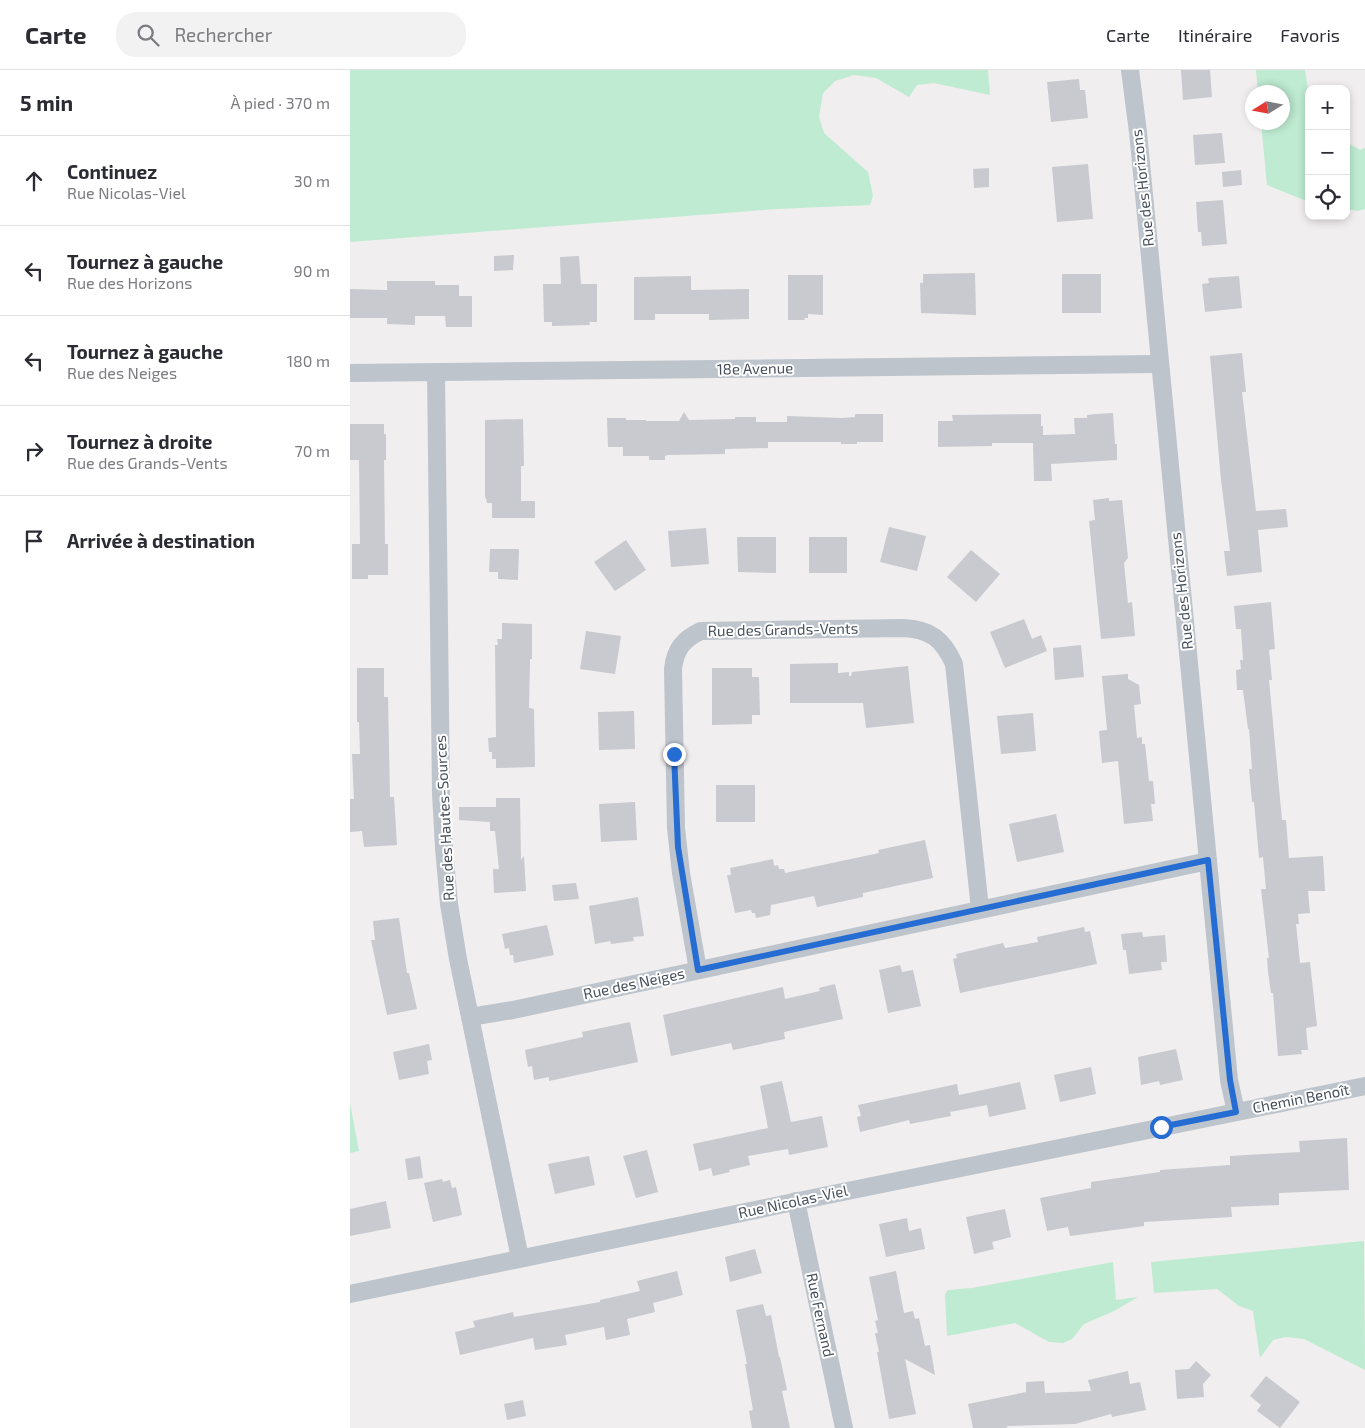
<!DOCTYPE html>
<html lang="fr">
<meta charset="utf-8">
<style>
body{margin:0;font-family:"Exo 2",sans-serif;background:#f2f2f3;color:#2b2b33}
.controls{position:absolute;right:15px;top:15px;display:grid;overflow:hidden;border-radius:10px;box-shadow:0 2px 8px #0003}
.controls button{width:45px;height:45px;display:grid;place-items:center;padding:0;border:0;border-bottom:1px solid #e1e1e2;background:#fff;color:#2b2b33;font:25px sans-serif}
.compass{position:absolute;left:895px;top:15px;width:45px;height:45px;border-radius:50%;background:#fff;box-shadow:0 2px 8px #0003;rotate:259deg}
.stop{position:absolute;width:15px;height:15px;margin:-11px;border:4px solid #256cd3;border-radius:50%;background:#fff}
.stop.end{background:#256cd3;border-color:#fff;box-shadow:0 1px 5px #0008}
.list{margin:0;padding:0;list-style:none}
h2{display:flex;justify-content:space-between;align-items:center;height:65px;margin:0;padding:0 20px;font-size:21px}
h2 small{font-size:16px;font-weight:400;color:#7c7c81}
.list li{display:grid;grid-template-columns:32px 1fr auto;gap:15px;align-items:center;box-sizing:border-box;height:90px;padding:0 20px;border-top:1px solid #e1e1e2}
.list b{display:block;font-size:19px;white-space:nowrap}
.list p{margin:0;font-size:16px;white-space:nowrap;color:#7c7c81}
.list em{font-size:16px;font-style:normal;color:#7c7c81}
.icon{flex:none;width:28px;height:28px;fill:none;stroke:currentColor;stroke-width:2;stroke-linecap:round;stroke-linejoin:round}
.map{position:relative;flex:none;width:1015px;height:1358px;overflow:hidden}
header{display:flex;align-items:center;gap:30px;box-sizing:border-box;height:70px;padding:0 25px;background:#fff;border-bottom:1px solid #e1e1e2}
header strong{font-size:24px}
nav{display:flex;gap:28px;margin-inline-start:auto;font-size:18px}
.search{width:350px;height:45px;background:#f2f2f3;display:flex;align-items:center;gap:12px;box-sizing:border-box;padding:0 18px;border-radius:20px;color:#7c7c81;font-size:19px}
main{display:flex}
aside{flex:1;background:#fff}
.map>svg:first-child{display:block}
.green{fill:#beebd1}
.building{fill:#c8cad0}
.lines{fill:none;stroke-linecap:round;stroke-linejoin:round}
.minor{stroke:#bdc4cc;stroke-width:18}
.route{stroke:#256cd3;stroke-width:6}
.labels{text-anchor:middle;stroke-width:4;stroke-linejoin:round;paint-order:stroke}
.street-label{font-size:15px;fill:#47505a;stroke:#fff}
</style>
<header>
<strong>Carte</strong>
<div class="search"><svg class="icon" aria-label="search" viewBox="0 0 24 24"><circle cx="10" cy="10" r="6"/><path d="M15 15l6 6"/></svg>Rechercher</div>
<nav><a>Carte</a><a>Itinéraire</a><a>Favoris</a></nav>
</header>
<main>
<aside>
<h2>5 min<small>À pied · 370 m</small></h2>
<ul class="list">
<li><svg class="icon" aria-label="ahead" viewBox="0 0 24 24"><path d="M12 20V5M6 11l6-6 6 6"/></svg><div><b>Continuez</b><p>Rue Nicolas-Viel</p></div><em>30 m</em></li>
<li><svg class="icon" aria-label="left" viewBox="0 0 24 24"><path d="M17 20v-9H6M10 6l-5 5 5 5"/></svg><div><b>Tournez à gauche</b><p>Rue des Horizons</p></div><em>90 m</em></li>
<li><svg class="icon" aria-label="left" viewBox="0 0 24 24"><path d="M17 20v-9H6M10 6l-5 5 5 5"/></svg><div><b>Tournez à gauche</b><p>Rue des Neiges</p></div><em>180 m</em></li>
<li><svg class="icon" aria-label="right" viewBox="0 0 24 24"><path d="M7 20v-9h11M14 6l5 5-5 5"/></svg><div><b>Tournez à droite</b><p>Rue des Grands-Vents</p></div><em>70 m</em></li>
<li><svg class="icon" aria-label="arrive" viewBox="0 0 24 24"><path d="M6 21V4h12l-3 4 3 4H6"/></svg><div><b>Arrivée à destination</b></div></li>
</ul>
</aside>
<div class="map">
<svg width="1015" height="1358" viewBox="0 0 1015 1358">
<rect width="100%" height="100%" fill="#f0eeee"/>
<g class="green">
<path d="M 0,0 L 638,0 L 640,25 L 584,13 L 567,15 L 559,27 L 526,8 L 504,5 L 485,11 L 473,23 L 469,47 L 474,63 L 518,102 L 523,126 L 520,135 L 426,139 L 0,172 Z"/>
<path d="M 906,0 L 955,0 L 959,26 L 959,132 L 917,115 L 911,53 L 932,52 L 932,22 L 908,22 Z"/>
<path d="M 996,72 L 1010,80 L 1015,78 L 1015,139 L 1008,141 L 996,139 Z"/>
<path d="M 0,1033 L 9,1081 L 0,1083 Z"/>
<path d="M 1014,1171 L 1015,1300 L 954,1269 L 935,1267 L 923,1270 L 910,1288 L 903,1241 L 889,1236 L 867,1219 L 804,1223 L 801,1192 Z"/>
<path d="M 763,1192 L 766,1230 L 788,1227 L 764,1241 L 734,1254 L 722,1269 L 713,1273 L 699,1272 L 665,1253 L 597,1266 L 595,1224 L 598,1220 L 622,1218 Z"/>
</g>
<g class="building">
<path d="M 831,0 L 860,0 L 862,27 L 833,30 Z"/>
<path d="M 729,9 L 730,20 L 735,20 L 738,48 L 701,52 L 697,12 Z"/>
<path d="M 872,63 L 875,93 L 845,95 L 843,65 Z"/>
<path d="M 738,94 L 743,149 L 707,152 L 702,97 Z"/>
<path d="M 639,98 L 639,117 L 624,118 L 623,99 Z"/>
<path d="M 891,100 L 892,115 L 873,117 L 872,102 Z"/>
<path d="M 873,130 L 877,174 L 852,176 L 851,162 L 848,162 L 846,132 Z"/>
<path d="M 164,185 L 163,200 L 144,201 L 144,186 Z"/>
<path d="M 229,186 L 231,214 L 247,214 L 247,252 L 239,252 L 240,255 L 202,256 L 202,252 L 194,252 L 193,214 L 211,214 L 210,187 Z"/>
<path d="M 625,203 L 626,245 L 571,243 L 570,213 L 573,213 L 573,204 Z"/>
<rect x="712" y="204" width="39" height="39"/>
<path d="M 438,205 L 473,205 L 473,245 L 458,244 L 458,248 L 454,248 L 455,250 L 438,250 Z"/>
<path d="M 341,206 L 341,220 L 399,219 L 399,249 L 359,250 L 359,244 L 305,244 L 305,250 L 284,250 L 284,207 Z"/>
<path d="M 889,206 L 892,238 L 855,242 L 852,214 L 859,213 L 858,208 Z"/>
<path d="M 37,211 L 85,211 L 85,215 L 109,215 L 109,226 L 122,226 L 122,257 L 96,257 L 95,246 L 65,246 L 65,255 L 37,254 L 37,248 L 0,248 L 0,219 L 37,220 Z"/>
<path d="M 892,283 L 896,322 L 892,322 L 906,441 L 936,439 L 938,457 L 908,460 L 912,502 L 877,506 L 874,481 L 880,481 L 871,410 L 860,286 Z"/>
<path d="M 334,342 L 339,350 L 385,349 L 385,347 L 406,347 L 406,352 L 437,352 L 437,346 L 492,348 L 505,347 L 505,344 L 533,344 L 533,372 L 507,372 L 507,374 L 491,374 L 491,372 L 418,372 L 418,378 L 375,379 L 375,384 L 318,385 L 315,386 L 315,390 L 299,390 L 299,386 L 273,386 L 273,377 L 258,377 L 257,348 L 276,348 L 276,350 L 296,350 L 296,351 L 329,351 Z"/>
<path d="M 763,343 L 765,374 L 767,374 L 767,390 L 701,394 L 702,411 L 684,411 L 683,373 L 642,373 L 642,376 L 588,377 L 588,351 L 603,351 L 602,345 L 691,344 L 691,356 L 693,356 L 693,365 L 725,364 L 724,348 L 737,348 L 737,345 L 746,344 Z"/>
<path d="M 173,349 L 174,396 L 171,396 L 171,431 L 185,431 L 185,448 L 142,448 L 142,433 L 137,433 L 136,428 L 135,428 L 135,350 Z"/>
<path d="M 0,354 L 34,354 L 34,364 L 36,364 L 36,390 L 34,390 L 35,474 L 38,474 L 38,505 L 18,505 L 18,509 L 2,509 L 2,474 L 10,474 L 9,390 L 0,390 Z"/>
<path d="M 759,428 L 759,431 L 772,430 L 778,488 L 774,493 L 778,533 L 782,532 L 785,566 L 751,569 L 739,451 L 745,450 L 743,430 Z"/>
<path d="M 539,457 L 576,466 L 567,501 L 530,492 Z"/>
<path d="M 356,458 L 359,494 L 321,497 L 318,461 Z"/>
<path d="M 387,467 L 426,467 L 426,503 L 388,502 Z"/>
<rect x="459" y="467" width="38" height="36"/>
<path d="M 276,470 L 296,500 L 265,521 L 244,492 Z"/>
<path d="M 140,479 L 169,479 L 168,510 L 148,509 L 148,502 L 139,502 Z"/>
<path d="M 621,480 L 650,504 L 626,532 L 597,507 Z"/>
<path d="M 921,532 L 925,579 L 919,580 L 922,610 L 919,610 L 932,750 L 936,750 L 939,788 L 973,786 L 975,821 L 958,821 L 960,843 L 948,844 L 949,854 L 946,854 L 950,893 L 960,892 L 967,956 L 956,958 L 958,980 L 951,980 L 952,984 L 928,986 L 923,923 L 921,923 L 918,902 L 917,888 L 919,888 L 911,819 L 916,819 L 913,787 L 909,788 L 904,732 L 902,732 L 899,699 L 902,699 L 899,659 L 898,659 L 893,620 L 887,620 L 886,600 L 891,599 L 890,590 L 893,590 L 891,559 L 886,559 L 884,536 Z"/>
<path d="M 674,549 L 682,569 L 691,565 L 697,581 L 655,598 L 640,562 Z"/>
<path d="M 152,553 L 182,554 L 182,589 L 180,589 L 179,638 L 184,639 L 185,697 L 146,698 L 146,689 L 142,689 L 142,682 L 139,682 L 138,668 L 146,667 L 145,575 L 148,575 L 147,569 L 152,569 Z"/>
<path d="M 236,561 L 271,566 L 265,604 L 230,599 Z"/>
<path d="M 731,575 L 734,607 L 705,610 L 703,578 Z"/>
<path d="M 488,593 L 488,603 L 499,602 L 499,606 L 501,606 L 502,602 L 558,596 L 564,653 L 516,658 L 513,633 L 440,633 L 440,594 Z"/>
<path d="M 7,598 L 34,598 L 34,627 L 38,627 L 40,727 L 44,727 L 47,775 L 14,777 L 12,761 L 0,762 L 0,729 L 4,729 L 2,684 L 10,684 L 9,652 L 7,652 Z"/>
<path d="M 362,598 L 402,598 L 402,607 L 409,607 L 410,645 L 402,645 L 402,654 L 362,655 Z"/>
<path d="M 778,604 L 778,609 L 789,615 L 791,634 L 784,635 L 787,668 L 792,667 L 792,674 L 795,674 L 799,711 L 803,711 L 805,734 L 801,734 L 803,751 L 774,754 L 768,691 L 752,693 L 749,661 L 757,660 L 752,606 Z"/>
<path d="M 284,641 L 285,679 L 249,680 L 248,642 Z"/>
<path d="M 683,643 L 686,681 L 651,684 L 647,646 Z"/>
<rect x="366" y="715" width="39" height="37"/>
<path d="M 146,728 L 170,728 L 171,790 L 174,786 L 176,821 L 144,823 L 143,799 L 149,799 L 145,761 L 140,761 L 140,752 L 109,750 L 109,737 L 146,737 Z"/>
<path d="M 285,732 L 287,770 L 251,772 L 249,734 Z"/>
<path d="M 706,744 L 714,782 L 667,792 L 659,754 Z"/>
<path d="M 575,770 L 583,808 L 513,823 L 513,827 L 467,837 L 464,826 L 421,835 L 420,845 L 406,848 L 405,843 L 402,843 L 401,840 L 385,843 L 377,805 L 381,805 L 380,798 L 423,789 L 424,796 L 428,795 L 429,799 L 434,799 L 435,803 L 529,783 L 528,780 Z"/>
<path d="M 226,813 L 229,829 L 204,831 L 202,815 Z"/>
<path d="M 288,827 L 294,866 L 283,867 L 284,871 L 261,874 L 260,871 L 245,874 L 239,836 Z"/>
<path d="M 49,848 L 57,903 L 59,903 L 67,939 L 37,945 L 21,870 L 25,870 L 23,851 Z"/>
<path d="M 197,855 L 204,885 L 164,893 L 163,885 L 160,885 L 159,878 L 155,879 L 152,864 Z"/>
<path d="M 734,857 L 735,862 L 740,861 L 747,894 L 610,923 L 603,889 L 607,888 L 606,884 L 653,873 L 655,878 L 688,872 L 687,867 Z"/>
<path d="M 792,862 L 793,867 L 815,865 L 817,892 L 811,892 L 812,900 L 779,904 L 776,880 L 773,880 L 771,864 Z"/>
<path d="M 550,895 L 552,902 L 563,900 L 571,936 L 538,943 L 529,900 Z"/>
<path d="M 485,914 L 493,949 L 434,962 L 435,969 L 383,980 L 381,973 L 321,986 L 313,945 L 433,917 L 435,929 L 470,921 L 469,918 Z"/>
<path d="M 280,952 L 288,992 L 199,1011 L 199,1007 L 184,1010 L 182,996 L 178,997 L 175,980 L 233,967 L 232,962 Z"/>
<path d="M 79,974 L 82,990 L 77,991 L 79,1004 L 49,1010 L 43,982 Z"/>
<path d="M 826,979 L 833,1010 L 810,1015 L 809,1011 L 791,1015 L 788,987 Z"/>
<path d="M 741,997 L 746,1024 L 710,1032 L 704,1005 Z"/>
<path d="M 432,1011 L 441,1052 L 472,1046 L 478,1077 L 439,1085 L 438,1079 L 398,1086 L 400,1095 L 379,1100 L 380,1102 L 363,1106 L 361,1098 L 349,1101 L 343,1074 L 418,1058 L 410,1016 Z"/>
<path d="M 670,1012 L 676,1039 L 639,1047 L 637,1035 L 600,1042 L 601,1046 L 560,1054 L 559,1050 L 510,1062 L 507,1047 L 511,1046 L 508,1035 L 607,1014 L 609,1025 Z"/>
<path d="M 997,1068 L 999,1120 L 929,1123 L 929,1135 L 881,1137 L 882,1147 L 794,1152 L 794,1156 L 720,1166 L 718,1157 L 697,1161 L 690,1128 L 741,1118 L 741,1112 L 810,1102 L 810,1100 L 880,1095 L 880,1086 L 950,1082 L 949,1071 Z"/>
<path d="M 297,1080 L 308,1122 L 286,1128 L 273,1086 Z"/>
<path d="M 70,1086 L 73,1108 L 58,1110 L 55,1089 Z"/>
<path d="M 239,1086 L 245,1115 L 205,1124 L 198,1094 Z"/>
<path d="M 92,1109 L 93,1112 L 100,1110 L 102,1118 L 106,1117 L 112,1145 L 83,1152 L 74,1113 Z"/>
<path d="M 36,1131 L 41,1158 L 0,1166 L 0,1139 Z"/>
<path d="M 655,1139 L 661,1167 L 642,1172 L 644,1179 L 624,1184 L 616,1147 Z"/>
<path d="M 557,1148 L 559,1161 L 571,1158 L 575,1179 L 536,1187 L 529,1154 Z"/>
<path d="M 405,1179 L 412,1203 L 380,1212 L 375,1187 Z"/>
<path d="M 327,1201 L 333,1225 L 303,1233 L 305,1242 L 277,1249 L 280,1265 L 256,1270 L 254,1257 L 215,1265 L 217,1275 L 185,1280 L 183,1268 L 110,1285 L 105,1262 L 125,1257 L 123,1251 L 163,1242 L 164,1247 L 250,1232 L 250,1230 L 290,1221 L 287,1211 Z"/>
<path d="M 546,1201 L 554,1243 L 563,1241 L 565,1249 L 569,1248 L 575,1276 L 580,1275 L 585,1305 L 555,1289 L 566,1344 L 539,1349 L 527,1282 L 529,1282 L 525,1263 L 528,1263 L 525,1251 L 528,1250 L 519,1207 Z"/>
<path d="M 413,1234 L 416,1246 L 421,1245 L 429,1287 L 430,1287 L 437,1320 L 432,1321 L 440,1358 L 402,1358 L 399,1341 L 403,1340 L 395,1294 L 397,1294 L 386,1240 Z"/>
<path d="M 846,1291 L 861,1305 L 853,1314 L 854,1327 L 827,1329 L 825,1300 L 839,1299 Z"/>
<path d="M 778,1301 L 780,1314 L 790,1312 L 796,1340 L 762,1347 L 761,1344 L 725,1354 L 658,1356 L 656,1358 L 623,1358 L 618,1334 L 676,1322 L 676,1312 L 694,1311 L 695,1323 L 741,1321 L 738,1310 Z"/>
<path d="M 916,1306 L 950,1332 L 930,1358 L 907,1341 L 911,1335 L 900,1326 Z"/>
<path d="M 173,1330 L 176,1346 L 157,1350 L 154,1334 Z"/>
</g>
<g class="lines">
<g class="minor">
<path d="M 780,0 L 788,62 L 879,1010 L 886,1042"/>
<path d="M 86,302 L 91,723 L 94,778 L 99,834 L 108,889 L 170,1188"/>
<path d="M 0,303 L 810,294"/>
<path d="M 348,900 L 331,803 L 326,758 L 323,599 C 325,580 333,569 351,561 L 553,558 C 580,559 593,569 604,594 L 630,839"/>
<path d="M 120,947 L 163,940 L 858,791"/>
<path d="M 446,1131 L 494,1358"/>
<path d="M 0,1224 L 468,1127 L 1015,1016"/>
</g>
</g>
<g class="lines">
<path class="route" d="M 324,684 L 328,777 L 348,900 L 858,790 L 880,1010 L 886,1042 L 811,1057"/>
</g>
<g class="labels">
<g class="street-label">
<text transform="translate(793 118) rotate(-96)" y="5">Rue des Horizons</text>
<text transform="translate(405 299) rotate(-1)" y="5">18e Avenue</text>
<text transform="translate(832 521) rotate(-96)" y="5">Rue des Horizons</text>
<text transform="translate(433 560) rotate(-1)" y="5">Rue des Grands-Vents</text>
<text transform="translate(95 748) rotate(-93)" y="5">Rue des Hautes-Sources</text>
<text transform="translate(284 914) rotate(-12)" y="5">Rue des Neiges</text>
<text transform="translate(951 1029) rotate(-11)" y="5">Chemin Benoît</text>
<text transform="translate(443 1132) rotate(-12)" y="5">Rue Nicolas-Viel</text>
<text transform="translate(470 1245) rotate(78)" y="5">Rue Fernand</text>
</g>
</g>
</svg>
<div class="controls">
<button>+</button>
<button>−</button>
<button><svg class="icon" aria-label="locate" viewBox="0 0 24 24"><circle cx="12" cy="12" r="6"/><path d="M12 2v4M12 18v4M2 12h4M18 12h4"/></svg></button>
</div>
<svg class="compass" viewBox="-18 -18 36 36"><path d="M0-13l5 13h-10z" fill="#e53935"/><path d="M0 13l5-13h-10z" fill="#7c7c81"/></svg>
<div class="stop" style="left:811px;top:1057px"></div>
<div class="stop end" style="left:324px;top:684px"></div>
</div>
</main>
